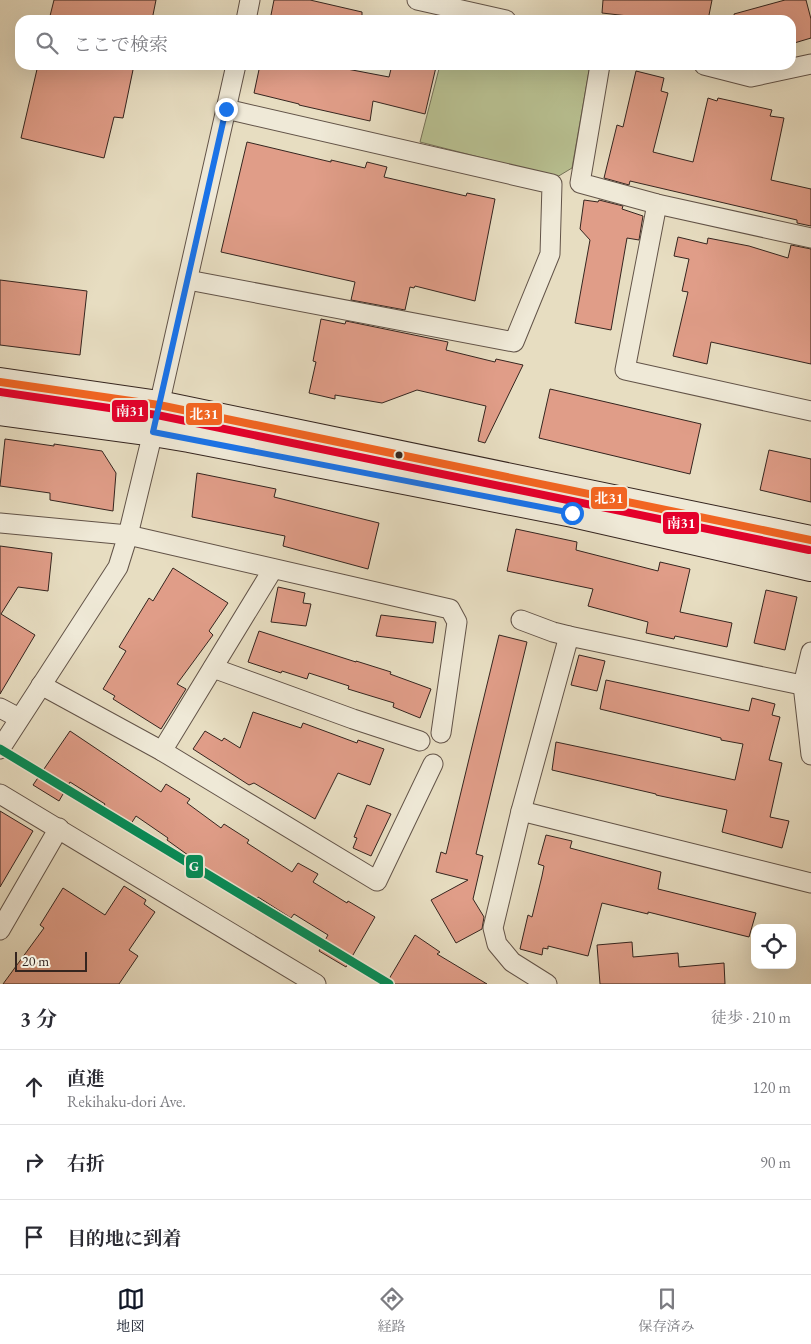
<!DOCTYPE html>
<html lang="ja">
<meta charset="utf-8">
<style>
body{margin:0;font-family:"EB Garamond","Noto Serif JP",serif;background:#f2f2f3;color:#2b2b33}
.controls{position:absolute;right:15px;bottom:15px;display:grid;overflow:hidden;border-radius:10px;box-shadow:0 5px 20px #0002}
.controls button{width:45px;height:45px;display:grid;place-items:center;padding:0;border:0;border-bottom:1px solid #e1e1e2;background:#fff;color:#2b2b33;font:25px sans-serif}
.scale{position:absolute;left:15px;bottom:12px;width:72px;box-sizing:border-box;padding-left:5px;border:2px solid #35251f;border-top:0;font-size:14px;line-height:18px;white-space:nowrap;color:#35251f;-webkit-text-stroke:4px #efe9d7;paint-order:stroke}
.stop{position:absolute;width:15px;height:15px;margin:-11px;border:4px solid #1a73e8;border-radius:50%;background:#fff}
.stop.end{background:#1a73e8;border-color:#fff;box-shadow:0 1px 5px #0008}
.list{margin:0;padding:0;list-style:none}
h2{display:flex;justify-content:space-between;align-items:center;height:65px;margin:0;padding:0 20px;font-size:21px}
h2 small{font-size:16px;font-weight:400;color:#7c7c81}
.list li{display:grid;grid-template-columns:32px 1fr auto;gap:15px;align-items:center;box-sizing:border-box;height:75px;padding:0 20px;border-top:1px solid #e1e1e2}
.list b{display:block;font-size:19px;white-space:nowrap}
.list p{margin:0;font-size:16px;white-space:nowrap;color:#7c7c81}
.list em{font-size:16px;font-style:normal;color:#7c7c81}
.icon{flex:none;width:28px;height:28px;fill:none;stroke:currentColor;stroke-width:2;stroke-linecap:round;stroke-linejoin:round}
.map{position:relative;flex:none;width:811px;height:984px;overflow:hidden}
.search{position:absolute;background:#fff;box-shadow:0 5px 20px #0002;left:15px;right:15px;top:15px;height:55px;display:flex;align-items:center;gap:12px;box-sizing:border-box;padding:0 18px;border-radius:15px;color:#7c7c81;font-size:19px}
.sheet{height:290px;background:#fff}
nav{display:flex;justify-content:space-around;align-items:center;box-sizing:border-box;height:70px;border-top:1px solid #e1e1e2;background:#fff;font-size:14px;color:#7c7c81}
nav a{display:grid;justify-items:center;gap:2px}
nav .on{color:#111827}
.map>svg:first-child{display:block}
.green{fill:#b8c091;stroke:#767258}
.building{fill:#e09d88;stroke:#35251f}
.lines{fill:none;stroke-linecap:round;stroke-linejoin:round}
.street-casing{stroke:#625348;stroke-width:21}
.secondary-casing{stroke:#35251f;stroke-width:30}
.street{stroke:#efe9d7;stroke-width:19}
.secondary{stroke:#efe9d7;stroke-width:28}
.bus-1-casing{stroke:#efe9d7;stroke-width:11}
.bus-2-casing{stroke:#efe9d7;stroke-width:11}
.bus-1{stroke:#f26522;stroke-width:8}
.bus-2{stroke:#e4002b;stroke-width:8}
.metro-1-casing{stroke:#efe9d7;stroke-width:12}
.metro-1{stroke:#048d58;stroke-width:9}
.route{stroke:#1a73e8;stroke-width:6}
.bus-dot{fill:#35251f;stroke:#efe9d7;stroke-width:2}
.line-badge{stroke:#efe9d7;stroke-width:2}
.badge-label{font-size:14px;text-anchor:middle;font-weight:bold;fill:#fff}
</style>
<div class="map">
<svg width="811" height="984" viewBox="0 0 811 984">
<rect width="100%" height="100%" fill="#e7ddc1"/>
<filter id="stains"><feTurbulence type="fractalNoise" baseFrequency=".004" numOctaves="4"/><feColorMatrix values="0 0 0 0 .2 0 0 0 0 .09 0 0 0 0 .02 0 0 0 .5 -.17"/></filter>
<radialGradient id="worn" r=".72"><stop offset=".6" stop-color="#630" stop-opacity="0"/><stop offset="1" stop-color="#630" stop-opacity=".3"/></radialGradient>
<path class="green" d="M 440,65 L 590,65 L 572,168 L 557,177 L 420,142 Z"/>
<g class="building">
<path d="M 54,0 L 156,0 L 152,20 L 49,20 Z"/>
<path d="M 274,0 L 310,0 L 362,12 L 362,20 L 270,20 Z"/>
<path d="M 603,0 L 712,0 L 708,20 L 663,20 L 602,13 Z"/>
<path d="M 785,0 L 806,0 L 811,19 L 811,38 L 791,44 L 791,20 L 735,20 L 734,14 Z"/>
<path d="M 38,65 L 134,65 L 123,118 L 114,117 L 104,158 L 21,138 Z"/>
<path d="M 260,65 L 326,65 L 389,77 L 392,65 L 426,65 L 436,67 L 425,114 L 373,101 L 370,121 L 299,105 L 299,104 L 254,93 Z"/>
<path d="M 636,71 L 664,78 L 661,91 L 668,93 L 653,152 L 693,162 L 708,98 L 717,101 L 718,98 L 772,110 L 770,116 L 784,118 L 771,180 L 811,189 L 811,226 L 797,223 L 797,220 L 630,181 L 629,185 L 604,178 L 617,125 L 623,127 Z"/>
<path d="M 247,142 L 331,162 L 331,160 L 365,168 L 367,162 L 387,167 L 384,177 L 466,196 L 467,193 L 495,199 L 475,301 L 415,286 L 414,288 L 410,287 L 405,310 L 351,300 L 355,282 L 221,252 Z"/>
<path d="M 584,200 L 598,202 L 599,200 L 623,206 L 622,209 L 643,216 L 639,240 L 627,238 L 611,330 L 575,323 L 590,240 L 580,229 Z"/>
<path d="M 678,237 L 707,244 L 708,238 L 749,246 L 788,258 L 791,245 L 811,249 L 811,364 L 711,342 L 707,364 L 673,356 L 688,292 L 682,291 L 689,259 L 674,256 Z"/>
<path d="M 0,280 L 87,291 L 80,355 L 0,345 Z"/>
<path d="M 321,319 L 345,324 L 346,321 L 448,342 L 446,350 L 495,362 L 496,359 L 523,365 L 485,443 L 478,441 L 486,406 L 417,390 L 382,403 L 335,395 L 335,399 L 309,393 L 316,362 L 313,361 Z"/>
<path d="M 550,389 L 701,424 L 690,474 L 539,438 Z"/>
<path d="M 5,439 L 54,446 L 54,444 L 102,451 L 116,473 L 113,511 L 50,500 L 50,493 L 0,486 Z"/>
<path d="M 769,450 L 811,459 L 811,502 L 760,490 Z"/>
<path d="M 197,473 L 276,489 L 274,497 L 379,523 L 368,569 L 283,546 L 285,536 L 192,517 Z"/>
<path d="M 516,529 L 577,542 L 576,550 L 658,571 L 660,562 L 690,569 L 680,612 L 732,623 L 727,647 L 675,636 L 674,639 L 646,633 L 648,622 L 588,606 L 593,589 L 507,571 Z"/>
<path d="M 0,546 L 52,553 L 48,591 L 18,587 L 1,614 L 35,635 L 0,694 Z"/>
<path d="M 173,568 L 228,603 L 209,631 L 213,635 L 177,684 L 186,689 L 161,729 L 113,699 L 115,696 L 103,689 L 126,651 L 119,647 L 149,598 L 153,601 Z"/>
<path d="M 278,587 L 305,593 L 303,603 L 311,604 L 306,626 L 271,622 Z"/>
<path d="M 766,590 L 797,597 L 785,650 L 754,643 Z"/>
<path d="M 381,615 L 436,622 L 433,643 L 376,636 Z"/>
<path d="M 259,631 L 356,662 L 356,661 L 391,672 L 390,674 L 431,689 L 420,718 L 393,707 L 394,703 L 348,689 L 349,686 L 309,673 L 307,679 L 282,671 L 281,673 L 248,662 Z"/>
<path d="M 499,635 L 527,642 L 476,854 L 483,856 L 473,899 L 484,917 L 482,929 L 456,943 L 431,900 L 468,880 L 436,872 L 441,852 L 446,854 Z"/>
<path d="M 579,655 L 605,661 L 597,691 L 571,685 Z"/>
<path d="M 606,680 L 749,711 L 752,698 L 775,704 L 772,715 L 780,717 L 769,760 L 782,763 L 770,817 L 789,821 L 782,848 L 722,832 L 727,810 L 656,795 L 656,794 L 552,770 L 556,742 L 735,780 L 743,744 L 721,740 L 721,738 L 600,709 Z"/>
<path d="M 253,712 L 301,728 L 303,723 L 357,743 L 358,740 L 384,749 L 370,785 L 338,773 L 315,819 L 254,783 L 249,785 L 193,749 L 205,731 L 222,741 L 224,738 L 240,748 Z"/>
<path d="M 70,731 L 161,792 L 166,784 L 190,799 L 187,803 L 221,828 L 224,824 L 249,840 L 247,843 L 292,872 L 298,863 L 318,874 L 313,882 L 347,903 L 348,901 L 375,917 L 346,967 L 319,951 L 328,935 L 294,914 L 291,918 L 258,897 L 256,900 L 224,880 L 222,884 L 196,868 L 199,863 L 167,840 L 168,838 L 136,816 L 129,827 L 102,809 L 105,804 L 70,782 L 59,801 L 33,785 Z"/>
<path d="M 367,805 L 391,814 L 371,856 L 353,848 L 357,838 L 354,837 Z"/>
<path d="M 0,811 L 33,831 L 0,887 Z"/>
<path d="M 546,835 L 572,841 L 570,848 L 661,872 L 658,889 L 756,913 L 749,937 L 648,912 L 648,914 L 602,903 L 588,956 L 548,946 L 548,949 L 543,948 L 542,955 L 520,949 L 528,915 L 532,917 L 542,876 L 544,866 L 538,864 Z"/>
<path d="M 124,886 L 146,900 L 144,904 L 155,912 L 129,950 L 138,956 L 119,984 L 3,984 L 44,928 L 40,925 L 63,888 L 105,915 Z"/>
<path d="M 415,935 L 440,952 L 437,954 L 487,984 L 386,984 Z"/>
<path d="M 632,942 L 633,957 L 678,953 L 679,967 L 724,963 L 725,984 L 600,984 L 597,945 Z"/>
</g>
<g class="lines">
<defs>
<g id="street">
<path d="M 417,0 L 506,20"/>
<path d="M 246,20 L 250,0"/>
<path d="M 600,65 L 580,183 L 657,204 L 811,238"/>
<path d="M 704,65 L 751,77 L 811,64"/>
<path d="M 657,204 L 625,370 L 811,411"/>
<path d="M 188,280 L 514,342 L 550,254 L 552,184 L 226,109"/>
<path d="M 0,523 L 128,535 L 450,609 L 457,622 L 441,733"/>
<path d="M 521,620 L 553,632 L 569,636"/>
<path d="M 811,652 L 803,685 L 811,755"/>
<path d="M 213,668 L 353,719 L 420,741"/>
<path d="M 41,685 L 162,751 L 377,881 L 433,764"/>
<path d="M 0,708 L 19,718"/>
<path d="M 0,749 L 118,567 L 128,535 L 153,432 L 236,65"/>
<path d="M 162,751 L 273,569"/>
<path d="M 0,794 L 316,984"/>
<path d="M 521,811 L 811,883"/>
<path d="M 0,930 L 59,828"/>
<path d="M 547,984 L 512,962 L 497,944 L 493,928 L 521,811 L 569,636 L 811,687"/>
</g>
<g id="secondary">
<path d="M 0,382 L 159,405 L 811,540"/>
<path d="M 0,411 L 153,432 L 189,438 L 573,513 L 811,567"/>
</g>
</defs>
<use href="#street" class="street-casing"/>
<use href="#secondary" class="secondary-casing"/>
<use href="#street" class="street"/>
<use href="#secondary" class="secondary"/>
<defs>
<path id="bus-1" d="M 0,382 L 159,405 L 811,540"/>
<path id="bus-2" d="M 0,392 L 157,415 L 809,550"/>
</defs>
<use href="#bus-1" class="bus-1-casing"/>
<use href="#bus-2" class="bus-2-casing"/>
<use href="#bus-1" class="bus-1"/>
<use href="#bus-2" class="bus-2"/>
<defs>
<path id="metro-1" d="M 0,749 L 389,984"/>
</defs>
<use href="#metro-1" class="metro-1-casing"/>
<use href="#metro-1" class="metro-1"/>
</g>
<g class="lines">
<path class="route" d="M 226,109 L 153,432 L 572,513"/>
</g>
<circle class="bus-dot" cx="399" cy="455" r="4.5"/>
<g class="line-badge">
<rect x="111" y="399" width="38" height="24" rx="5" fill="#e4002b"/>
<rect x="185" y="402" width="38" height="24" rx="5" fill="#f26522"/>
<rect x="590" y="486" width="38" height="24" rx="5" fill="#f26522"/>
<rect x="662" y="511" width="38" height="24" rx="5" fill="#e4002b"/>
<rect x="185" y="854" width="19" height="25" rx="5" fill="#048d58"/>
</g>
<g class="badge-label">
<text x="130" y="416">南31</text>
<text x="204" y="419">北31</text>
<text x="609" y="503">北31</text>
<text x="681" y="528">南31</text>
<text x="194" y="871">G</text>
</g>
<rect width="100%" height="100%" filter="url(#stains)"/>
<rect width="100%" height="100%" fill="url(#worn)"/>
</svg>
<div class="controls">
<button><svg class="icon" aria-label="locate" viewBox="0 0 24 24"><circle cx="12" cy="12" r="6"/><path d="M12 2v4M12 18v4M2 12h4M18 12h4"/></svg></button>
</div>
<div class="scale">20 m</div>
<div class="stop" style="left:572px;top:513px"></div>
<div class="stop end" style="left:226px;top:109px"></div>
<div class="search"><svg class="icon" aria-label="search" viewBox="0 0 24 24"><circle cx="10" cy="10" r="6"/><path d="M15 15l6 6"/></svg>ここで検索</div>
</div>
<section class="sheet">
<h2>3 分<small>徒歩 · 210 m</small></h2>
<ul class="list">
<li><svg class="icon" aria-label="ahead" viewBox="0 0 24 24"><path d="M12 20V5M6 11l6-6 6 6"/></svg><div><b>直進</b><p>Rekihaku-dori Ave.</p></div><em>120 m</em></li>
<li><svg class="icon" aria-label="right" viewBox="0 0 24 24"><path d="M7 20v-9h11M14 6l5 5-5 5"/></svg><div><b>右折</b></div><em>90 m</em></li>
<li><svg class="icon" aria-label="arrive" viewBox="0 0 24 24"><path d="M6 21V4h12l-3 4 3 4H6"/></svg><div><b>目的地に到着</b></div></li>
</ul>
</section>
<nav>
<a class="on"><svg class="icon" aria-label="map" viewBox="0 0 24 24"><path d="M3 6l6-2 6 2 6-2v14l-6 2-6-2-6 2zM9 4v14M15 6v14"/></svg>地図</a>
<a><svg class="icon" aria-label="directions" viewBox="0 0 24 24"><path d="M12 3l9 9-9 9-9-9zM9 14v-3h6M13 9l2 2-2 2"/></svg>経路</a>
<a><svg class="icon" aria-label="saved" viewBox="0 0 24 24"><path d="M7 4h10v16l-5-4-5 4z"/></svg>保存済み</a>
</nav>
